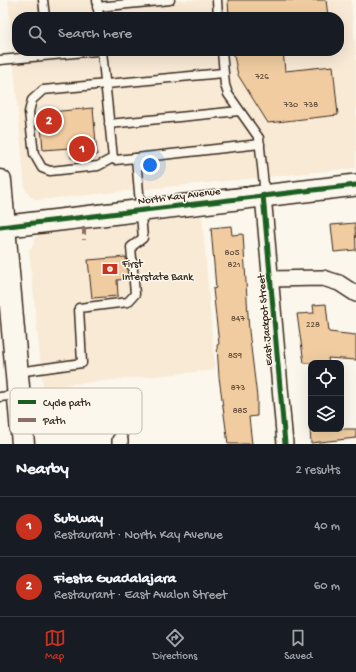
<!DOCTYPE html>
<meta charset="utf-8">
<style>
body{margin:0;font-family:"Gochi Hand",sans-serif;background:#242831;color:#f1f3f6}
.controls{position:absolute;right:12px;bottom:12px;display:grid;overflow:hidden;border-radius:8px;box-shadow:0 4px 16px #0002}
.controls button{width:36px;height:36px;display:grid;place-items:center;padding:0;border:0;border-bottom:1px solid #363941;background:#171b24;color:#f1f3f6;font:20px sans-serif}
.you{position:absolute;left:150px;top:165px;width:14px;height:14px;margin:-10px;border:3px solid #fff;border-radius:50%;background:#1a73e8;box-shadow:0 0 0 6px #1a73e833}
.badge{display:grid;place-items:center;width:26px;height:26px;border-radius:50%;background:#c8321e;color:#fff;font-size:13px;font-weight:700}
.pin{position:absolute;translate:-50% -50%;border:2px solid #fff;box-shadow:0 1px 4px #0006}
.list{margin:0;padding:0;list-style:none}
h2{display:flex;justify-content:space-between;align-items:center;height:52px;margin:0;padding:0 16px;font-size:17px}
h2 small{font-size:13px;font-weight:400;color:#9ea1a6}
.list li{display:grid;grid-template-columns:26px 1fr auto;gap:12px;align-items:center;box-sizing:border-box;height:60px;padding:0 16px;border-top:1px solid #363941}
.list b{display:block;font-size:15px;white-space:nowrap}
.list p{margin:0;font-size:13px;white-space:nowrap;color:#9ea1a6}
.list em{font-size:13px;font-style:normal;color:#9ea1a6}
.icon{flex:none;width:22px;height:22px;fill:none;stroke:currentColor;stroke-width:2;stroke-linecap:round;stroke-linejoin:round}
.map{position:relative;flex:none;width:356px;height:444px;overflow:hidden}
.search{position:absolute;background:#171b24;box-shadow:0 4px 16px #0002;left:12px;right:12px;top:12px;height:44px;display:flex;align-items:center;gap:10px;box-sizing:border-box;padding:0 14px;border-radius:16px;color:#9ea1a6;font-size:15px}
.sheet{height:172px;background:#171b24}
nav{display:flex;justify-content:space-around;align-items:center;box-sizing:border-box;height:56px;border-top:1px solid #363941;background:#171b24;font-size:11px;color:#9ea1a6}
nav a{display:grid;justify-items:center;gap:2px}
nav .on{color:#c8321e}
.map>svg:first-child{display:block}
.built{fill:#f8ead5;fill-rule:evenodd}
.building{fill:#f0cca0;stroke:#3b2a1e}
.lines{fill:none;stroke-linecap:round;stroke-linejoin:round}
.lane-casing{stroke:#3b2a1e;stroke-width:11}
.street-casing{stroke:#3b2a1e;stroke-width:18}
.secondary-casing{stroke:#3b2a1e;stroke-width:24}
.primary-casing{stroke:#3b2a1e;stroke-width:25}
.lane{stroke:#fbf7ec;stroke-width:8}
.street{stroke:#fbf7ec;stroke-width:15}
.secondary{stroke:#fbf7ec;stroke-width:21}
.primary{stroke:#fbf7ec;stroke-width:22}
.quiet{stroke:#8d6e63;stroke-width:4;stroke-dasharray:8 4;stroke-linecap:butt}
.cycleway-casing{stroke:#fbf7ec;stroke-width:8}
.cycleway{stroke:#1b5e20;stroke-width:5}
.labels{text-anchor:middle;stroke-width:3;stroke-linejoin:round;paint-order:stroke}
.number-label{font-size:9px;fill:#68523e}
.street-label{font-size:11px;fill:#3b2a1e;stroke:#fbf7ec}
.poi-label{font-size:11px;fill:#3b2a1e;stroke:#fbf7ec;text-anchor:start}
.key{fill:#fbf7ec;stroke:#c1baae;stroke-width:1}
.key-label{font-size:11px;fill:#3b2a1e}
</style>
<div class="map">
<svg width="356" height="444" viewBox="0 0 356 444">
<rect width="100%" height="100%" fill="#fbf7ec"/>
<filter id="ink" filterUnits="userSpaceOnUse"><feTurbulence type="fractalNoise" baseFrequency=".025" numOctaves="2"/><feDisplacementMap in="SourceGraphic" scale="8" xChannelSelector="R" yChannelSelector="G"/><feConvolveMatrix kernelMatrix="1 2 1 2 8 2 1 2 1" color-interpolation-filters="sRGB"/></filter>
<g filter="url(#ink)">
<g class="built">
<path d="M 8,0 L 351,0 L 356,56 L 356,168 L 37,200 L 31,197 L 25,189 ZM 17,17 L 339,17 L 339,51 L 17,51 Z"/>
<path d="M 202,216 L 215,370 L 43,387 L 29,249 L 33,246 L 35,237 L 41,233 Z"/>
</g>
<g class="building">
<path d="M 228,0 L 326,0 L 328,16 L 229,17 Z"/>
<path d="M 233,51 L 283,51 L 285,71 L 333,66 L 338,115 L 268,123 L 238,75 Z"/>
<path d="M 93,108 L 97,155 L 71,158 L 70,148 L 43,150 L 40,113 Z"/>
<path d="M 355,223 L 356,250 L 334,252 L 331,225 Z"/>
<path d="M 231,226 L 232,235 L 243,234 L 249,331 L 257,397 L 257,416 L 249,417 L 252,444 L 228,444 L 219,377 L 217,345 L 219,344 L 213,289 L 216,288 L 211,228 Z"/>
<path d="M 126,257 L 128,279 L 117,280 L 118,296 L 92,298 L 88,260 Z"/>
<path d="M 326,304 L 329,332 L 356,335 L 356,360 L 328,358 L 329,363 L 304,363 L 297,314 L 314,313 L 313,305 Z"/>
<path d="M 310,429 L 356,429 L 356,438 L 311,443 Z"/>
</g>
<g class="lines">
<defs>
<g id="lane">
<path d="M 43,0 L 45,17"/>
<path d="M 97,0 L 99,17"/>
<path d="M 217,0 L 218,17"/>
<path d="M 97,7 L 170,0"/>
<path d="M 222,51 L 225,85 L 228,94 L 259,138 L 265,195"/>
<path d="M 0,60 L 96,51"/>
<path d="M 109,124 L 239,111"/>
<path d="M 113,158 L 98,166 L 50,171 L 42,168 L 34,154 L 29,112 L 32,100 L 43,90 L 223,73"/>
<path d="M 136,158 L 260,144"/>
<path d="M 18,372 L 82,363 L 79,308 L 128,302 L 135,294 L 131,247 L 143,238 L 136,158 L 115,160 L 113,158 L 102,51"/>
<path d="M 0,397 L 17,395"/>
</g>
<g id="street">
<path d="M 263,195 L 285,444"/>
<path d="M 270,279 L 323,278 L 339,283 L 356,294"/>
<path d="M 120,440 L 120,444"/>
</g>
<path id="secondary" d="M 0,227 L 356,185"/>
<path id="primary" d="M 0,181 L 23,444"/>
</defs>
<use href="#lane" class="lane-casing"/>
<use href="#street" class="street-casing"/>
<use href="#secondary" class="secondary-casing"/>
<use href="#primary" class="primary-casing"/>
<use href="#lane" class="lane"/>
<use href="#street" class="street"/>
<use href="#secondary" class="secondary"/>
<use href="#primary" class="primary"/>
<path class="quiet" d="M 84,227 L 84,240"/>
<defs>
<g id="cycleway">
<path d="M 263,195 L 285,444"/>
<path d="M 0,227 L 356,185"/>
</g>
</defs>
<use href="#cycleway" class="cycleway-casing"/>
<use href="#cycleway" class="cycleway"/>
</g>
</g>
<defs>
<symbol id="bank-bare" viewBox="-9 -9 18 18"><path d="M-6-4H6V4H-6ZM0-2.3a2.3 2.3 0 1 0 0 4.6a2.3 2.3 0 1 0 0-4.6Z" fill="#c8321e" stroke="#fbf7ec" stroke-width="2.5" paint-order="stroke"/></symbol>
</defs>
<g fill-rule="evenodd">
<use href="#bank-bare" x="99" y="258" width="22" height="22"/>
</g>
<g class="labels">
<g class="number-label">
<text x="262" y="79">726</text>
<text x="291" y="107">730</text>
<text x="311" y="107">738</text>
<text x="232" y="255">805</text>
<text x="234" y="267">821</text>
<text x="238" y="321">847</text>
<text x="313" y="327">228</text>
<text x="235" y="358">859</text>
<text x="238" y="390">873</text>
<text x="240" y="413">885</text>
</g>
<g class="street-label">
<text transform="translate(179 195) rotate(-7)" y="4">North Kay Avenue</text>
<text transform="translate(264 320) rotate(-95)" y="4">East Jackpot Street</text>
</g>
<g class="poi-label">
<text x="122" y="267">First<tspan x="122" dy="13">Interstate Bank</tspan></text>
</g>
</g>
<rect x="10" y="388" width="132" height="46" rx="6" class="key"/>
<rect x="18" y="400" width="18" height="4" fill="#1b5e20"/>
<rect x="18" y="418" width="18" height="4" fill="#8d6e63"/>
<g class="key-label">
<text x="43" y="406">Cycle path</text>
<text x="43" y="424">Path</text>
</g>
</svg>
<div class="controls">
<button><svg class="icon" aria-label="locate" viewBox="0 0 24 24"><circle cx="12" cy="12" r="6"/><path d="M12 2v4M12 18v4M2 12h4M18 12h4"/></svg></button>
<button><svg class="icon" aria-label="layers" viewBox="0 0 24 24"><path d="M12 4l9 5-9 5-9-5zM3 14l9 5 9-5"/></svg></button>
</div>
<div class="you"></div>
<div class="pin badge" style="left:82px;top:149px">1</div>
<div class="pin badge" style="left:49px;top:121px">2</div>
<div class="search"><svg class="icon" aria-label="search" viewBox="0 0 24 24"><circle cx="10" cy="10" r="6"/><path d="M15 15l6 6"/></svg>Search here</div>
</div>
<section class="sheet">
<h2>Nearby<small>2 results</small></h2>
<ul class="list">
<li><span class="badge">1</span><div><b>Subway</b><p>Restaurant · North Kay Avenue</p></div><em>40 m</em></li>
<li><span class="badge">2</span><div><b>Fiesta Guadalajara</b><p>Restaurant · East Avalon Street</p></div><em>60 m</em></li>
</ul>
</section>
<nav>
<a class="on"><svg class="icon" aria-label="map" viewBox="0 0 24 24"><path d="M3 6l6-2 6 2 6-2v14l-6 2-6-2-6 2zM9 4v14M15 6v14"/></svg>Map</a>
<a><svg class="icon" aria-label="directions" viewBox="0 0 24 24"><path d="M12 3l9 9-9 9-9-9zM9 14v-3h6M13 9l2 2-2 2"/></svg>Directions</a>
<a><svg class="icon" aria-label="saved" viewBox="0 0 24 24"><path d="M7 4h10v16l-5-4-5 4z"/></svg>Saved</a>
</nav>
